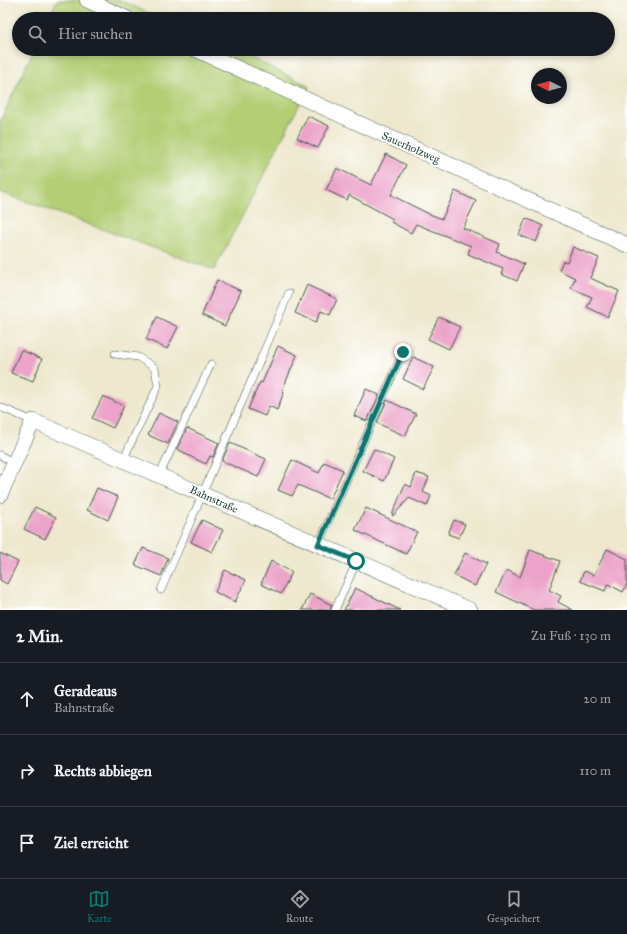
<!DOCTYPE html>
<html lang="de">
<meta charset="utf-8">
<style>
body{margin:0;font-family:"IM FELL Great Primer",serif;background:#242831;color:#f1f3f6}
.compass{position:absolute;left:531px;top:68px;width:36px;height:36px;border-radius:50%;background:#171b24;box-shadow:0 2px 6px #0003;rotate:276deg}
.stop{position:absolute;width:12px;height:12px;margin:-9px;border:3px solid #0f766e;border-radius:50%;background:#fff}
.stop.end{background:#0f766e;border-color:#fff;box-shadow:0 1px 4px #0008}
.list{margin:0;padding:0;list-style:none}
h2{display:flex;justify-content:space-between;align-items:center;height:52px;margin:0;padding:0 16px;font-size:17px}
h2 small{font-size:13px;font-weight:400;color:#9ea1a6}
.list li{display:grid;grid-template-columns:26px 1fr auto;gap:12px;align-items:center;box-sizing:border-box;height:72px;padding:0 16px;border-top:1px solid #363941}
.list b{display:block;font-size:15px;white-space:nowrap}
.list p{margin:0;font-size:13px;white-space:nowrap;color:#9ea1a6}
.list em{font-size:13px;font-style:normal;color:#9ea1a6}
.icon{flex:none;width:22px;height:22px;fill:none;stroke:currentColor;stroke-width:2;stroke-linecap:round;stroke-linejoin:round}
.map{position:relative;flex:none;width:627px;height:610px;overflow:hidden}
.search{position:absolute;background:#171b24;box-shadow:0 2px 6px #0003;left:12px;right:12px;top:12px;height:44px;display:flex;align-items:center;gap:10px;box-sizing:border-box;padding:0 14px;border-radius:22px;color:#9ea1a6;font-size:15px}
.sheet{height:268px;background:#171b24}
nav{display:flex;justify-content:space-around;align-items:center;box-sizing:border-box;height:56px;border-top:1px solid #363941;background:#171b24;font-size:11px;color:#9ea1a6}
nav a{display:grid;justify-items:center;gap:2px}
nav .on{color:#0f766e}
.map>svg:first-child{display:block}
.green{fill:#b3ce74;stroke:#698654}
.building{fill:#eca3c9}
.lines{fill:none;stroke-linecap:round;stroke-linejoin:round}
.lane-casing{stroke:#3e574b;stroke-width:8}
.street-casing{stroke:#3e574b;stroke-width:16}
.lane{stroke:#fff;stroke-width:7}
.street{stroke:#fff;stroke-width:15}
.route{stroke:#0f766e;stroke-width:5}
.labels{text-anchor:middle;stroke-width:4;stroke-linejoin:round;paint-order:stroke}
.street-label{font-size:11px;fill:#1f3d34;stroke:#fff}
</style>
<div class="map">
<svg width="627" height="610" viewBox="0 0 627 610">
<rect width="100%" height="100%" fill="#fff"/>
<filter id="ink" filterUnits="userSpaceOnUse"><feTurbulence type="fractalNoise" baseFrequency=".025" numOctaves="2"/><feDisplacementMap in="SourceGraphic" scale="8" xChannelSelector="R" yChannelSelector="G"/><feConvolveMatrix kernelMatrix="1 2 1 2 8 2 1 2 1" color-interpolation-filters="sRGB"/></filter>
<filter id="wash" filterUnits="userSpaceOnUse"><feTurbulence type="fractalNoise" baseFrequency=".012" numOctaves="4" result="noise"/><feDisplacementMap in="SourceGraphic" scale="16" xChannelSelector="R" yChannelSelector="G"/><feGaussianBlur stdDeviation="0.9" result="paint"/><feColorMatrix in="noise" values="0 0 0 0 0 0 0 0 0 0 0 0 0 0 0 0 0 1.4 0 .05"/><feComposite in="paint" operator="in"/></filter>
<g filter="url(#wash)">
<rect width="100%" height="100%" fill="#eee8ce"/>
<g class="green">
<path d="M 57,0 L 119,0 L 162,19 L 48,19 Z"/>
<path d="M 34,49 L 230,49 L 244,54 L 309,86 L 249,203 L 214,270 L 0,192 L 0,122 Z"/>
</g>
<g id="blocks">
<g class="building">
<path d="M 308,116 L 329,126 L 318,148 L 297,138 Z"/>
<path d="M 386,154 L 406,165 L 391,195 L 427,213 L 442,219 L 455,191 L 476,201 L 463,228 L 500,244 L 497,252 L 524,264 L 517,281 L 501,274 L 503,269 L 468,254 L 471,246 L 416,224 L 411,233 L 391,222 L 393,219 L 349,195 L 347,200 L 326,190 L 337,168 L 371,185 Z"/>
<path d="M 526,218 L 543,226 L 536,242 L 519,235 Z"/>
<path d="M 573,247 L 599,258 L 590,278 L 619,291 L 608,317 L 587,307 L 592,297 L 571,288 L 575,278 L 559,270 L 563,261 L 567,262 Z"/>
<path d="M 217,280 L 241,291 L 225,326 L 202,315 Z"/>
<path d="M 307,285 L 337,299 L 330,315 L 321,311 L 316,322 L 295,313 Z"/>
<path d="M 157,317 L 178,327 L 167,349 L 146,339 Z"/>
<path d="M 439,317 L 460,327 L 449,349 L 428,339 Z"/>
<path d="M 278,346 L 297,355 L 282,391 L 284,392 L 277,410 L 269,406 L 265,416 L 248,409 L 260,382 L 262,383 Z"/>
<path d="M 21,350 L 42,359 L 33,381 L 11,373 Z"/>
<path d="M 413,357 L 434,367 L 423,389 L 403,379 Z"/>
<path d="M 366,389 L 379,395 L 367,421 L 354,416 Z"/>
<path d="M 103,396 L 124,406 L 113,428 L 92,418 Z"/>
<path d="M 387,400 L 416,414 L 405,436 L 377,423 Z"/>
<path d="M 159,413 L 178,422 L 168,444 L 148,435 Z"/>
<path d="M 187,428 L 219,443 L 213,457 L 210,456 L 206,464 L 185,454 L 185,453 L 177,449 Z"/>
<path d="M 230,443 L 266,459 L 258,477 L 222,461 Z"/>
<path d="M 374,449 L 394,459 L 384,481 L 363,471 Z"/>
<path d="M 292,460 L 319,473 L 324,462 L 343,470 L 330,499 L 298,485 L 292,496 L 278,490 Z"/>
<path d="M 416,473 L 429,477 L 423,492 L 431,496 L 427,506 L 409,498 L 393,516 L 392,515 L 405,484 L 411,487 Z"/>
<path d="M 97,488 L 118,497 L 108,520 L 87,510 Z"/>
<path d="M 35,507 L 56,517 L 45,539 L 24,529 Z"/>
<path d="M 366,508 L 417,532 L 406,554 L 355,530 Z"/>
<path d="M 202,520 L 223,530 L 212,552 L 191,542 Z"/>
<path d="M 454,520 L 465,524 L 459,538 L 448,534 Z"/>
<path d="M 143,548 L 168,558 L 161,576 L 135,565 Z"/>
<path d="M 607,549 L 627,559 L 627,584 L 623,592 L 608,584 L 605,591 L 580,581 L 584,571 L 594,575 Z"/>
<path d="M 530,550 L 560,561 L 549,590 L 561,596 L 558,602 L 573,610 L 534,610 L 496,592 L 507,570 L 520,577 Z"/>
<path d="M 0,553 L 18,562 L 7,584 L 0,580 Z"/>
<path d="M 465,553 L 486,564 L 475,586 L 454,575 Z"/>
<path d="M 271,561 L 292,572 L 281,594 L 261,584 Z"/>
<path d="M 225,570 L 246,580 L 235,602 L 215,592 Z"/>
<path d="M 355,588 L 400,610 L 344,610 Z"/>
<path d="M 310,594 L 332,605 L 330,610 L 302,610 Z"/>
</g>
</g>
</g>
<g filter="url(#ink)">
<use href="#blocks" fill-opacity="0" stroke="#3e574b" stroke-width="1"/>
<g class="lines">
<defs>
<g id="lane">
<path d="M 115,354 L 138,357 L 155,368 L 158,386 L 123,460"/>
<path d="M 0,407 L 33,421"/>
<path d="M 0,455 L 14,463"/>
<path d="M 159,476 L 211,364"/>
<path d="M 318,545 L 403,352"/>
<path d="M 161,590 L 289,293"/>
<path d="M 335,610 L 357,561"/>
</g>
<g id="street">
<path d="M 87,0 L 128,19"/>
<path d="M 195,49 L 627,245"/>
<path d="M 0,495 L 33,421 L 470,610"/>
</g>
</defs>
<use href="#lane" class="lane-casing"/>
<use href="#street" class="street-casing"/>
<use href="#lane" class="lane"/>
<use href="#street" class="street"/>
</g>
</g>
<g class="lines" filter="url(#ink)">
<path class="route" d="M 356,561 L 318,545 L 403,352"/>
</g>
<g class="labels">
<g class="street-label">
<text transform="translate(411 147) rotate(24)" y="4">Sauerholzweg</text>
<text transform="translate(214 499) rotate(24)" y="4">Bahnstraße</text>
</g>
</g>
</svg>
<svg class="compass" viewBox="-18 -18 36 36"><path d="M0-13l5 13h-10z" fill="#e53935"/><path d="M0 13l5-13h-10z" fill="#9ea1a6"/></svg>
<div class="stop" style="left:356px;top:561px"></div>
<div class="stop end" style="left:403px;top:352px"></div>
<div class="search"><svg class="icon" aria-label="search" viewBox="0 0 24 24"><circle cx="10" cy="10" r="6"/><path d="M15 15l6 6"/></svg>Hier suchen</div>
</div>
<section class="sheet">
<h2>2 Min.<small>Zu Fuß · 130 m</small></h2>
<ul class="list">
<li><svg class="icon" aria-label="ahead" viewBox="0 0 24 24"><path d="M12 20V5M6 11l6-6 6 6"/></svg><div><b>Geradeaus</b><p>Bahnstraße</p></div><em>20 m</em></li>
<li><svg class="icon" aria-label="right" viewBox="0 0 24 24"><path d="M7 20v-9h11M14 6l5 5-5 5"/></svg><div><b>Rechts abbiegen</b></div><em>110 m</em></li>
<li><svg class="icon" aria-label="arrive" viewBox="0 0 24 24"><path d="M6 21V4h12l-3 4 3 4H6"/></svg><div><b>Ziel erreicht</b></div></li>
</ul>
</section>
<nav>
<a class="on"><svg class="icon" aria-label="map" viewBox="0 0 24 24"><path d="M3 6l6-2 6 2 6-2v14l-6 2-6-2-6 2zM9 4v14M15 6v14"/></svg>Karte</a>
<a><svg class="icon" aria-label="directions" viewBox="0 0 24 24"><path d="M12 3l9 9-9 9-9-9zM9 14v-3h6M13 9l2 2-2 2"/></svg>Route</a>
<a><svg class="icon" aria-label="saved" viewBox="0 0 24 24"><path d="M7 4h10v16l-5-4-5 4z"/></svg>Gespeichert</a>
</nav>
